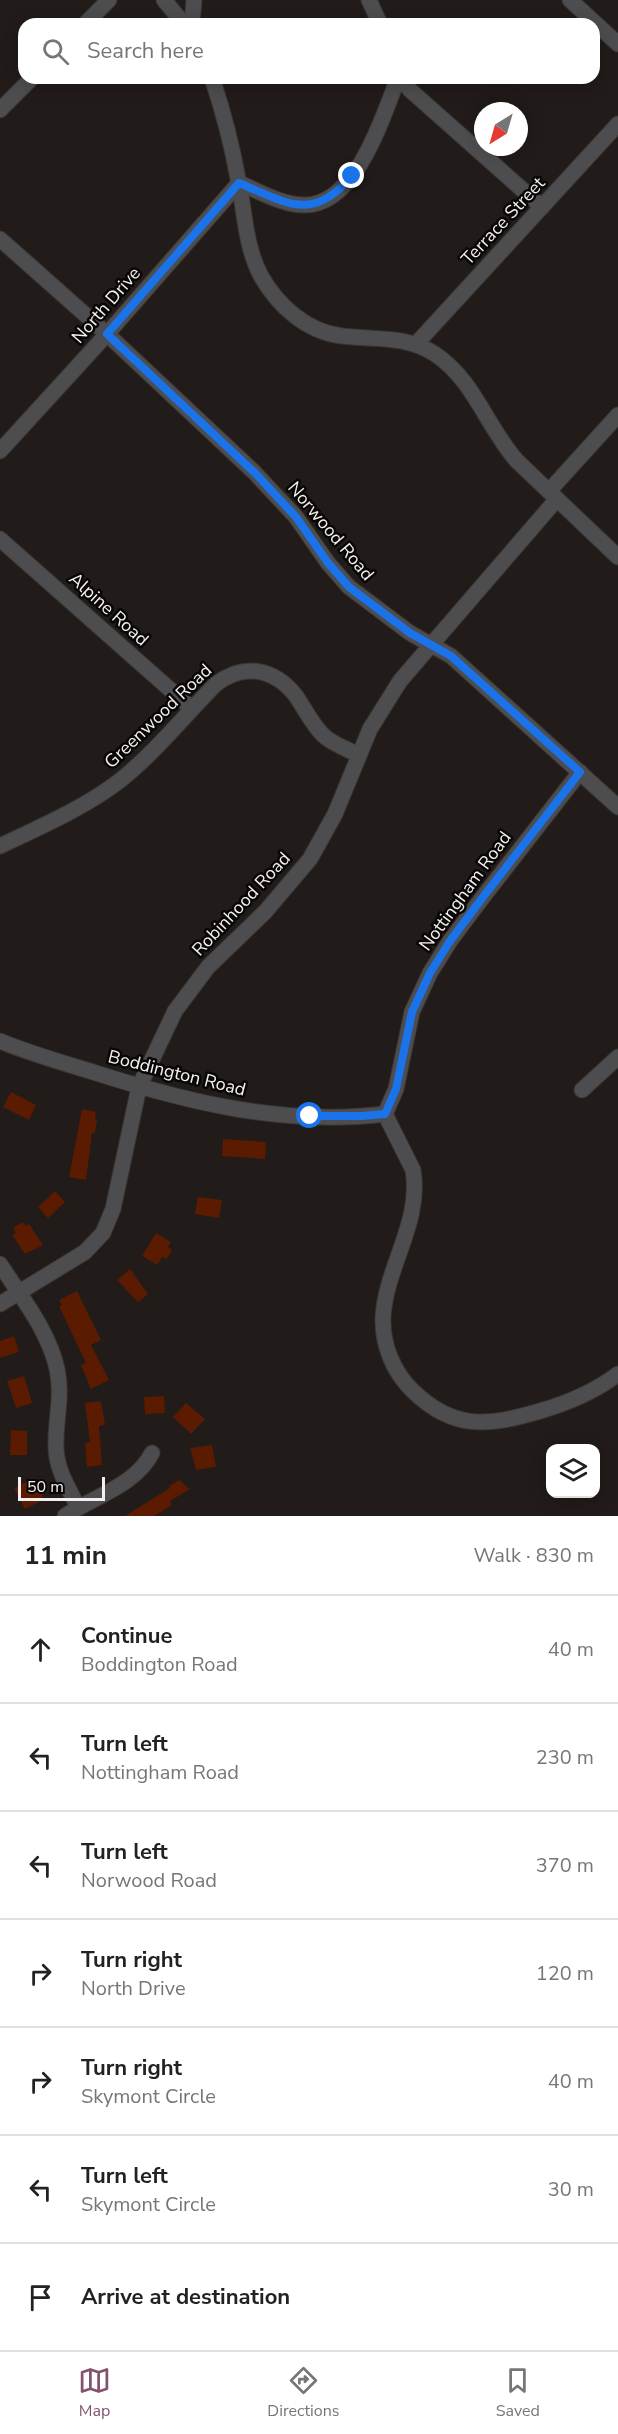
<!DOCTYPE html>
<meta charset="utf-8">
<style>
body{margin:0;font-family:"Nunito Sans",sans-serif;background:#f6f6f6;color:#222}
.controls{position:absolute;right:18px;bottom:18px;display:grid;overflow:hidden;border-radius:12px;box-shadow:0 3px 15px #0003}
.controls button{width:54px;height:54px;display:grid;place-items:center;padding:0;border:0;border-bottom:2px solid #e0e0e0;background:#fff;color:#222;font:30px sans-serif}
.compass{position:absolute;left:474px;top:102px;width:54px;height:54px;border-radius:50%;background:#fff;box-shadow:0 3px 15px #0003;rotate:217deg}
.scale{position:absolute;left:18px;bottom:15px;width:87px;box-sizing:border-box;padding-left:6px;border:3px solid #f5f0ef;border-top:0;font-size:16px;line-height:21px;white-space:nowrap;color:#f5f0ef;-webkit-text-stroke:4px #090606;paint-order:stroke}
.stop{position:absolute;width:18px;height:18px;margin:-14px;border:4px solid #1a73e8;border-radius:50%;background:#fff}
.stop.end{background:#1a73e8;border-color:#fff;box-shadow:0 2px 6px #0008}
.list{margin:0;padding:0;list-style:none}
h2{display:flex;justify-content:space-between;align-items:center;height:78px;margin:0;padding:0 24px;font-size:26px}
h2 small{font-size:20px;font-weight:400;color:#767676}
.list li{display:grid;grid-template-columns:39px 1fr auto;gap:18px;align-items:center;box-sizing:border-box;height:108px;padding:0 24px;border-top:2px solid #e0e0e0}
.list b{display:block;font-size:22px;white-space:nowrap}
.list p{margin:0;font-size:20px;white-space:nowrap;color:#767676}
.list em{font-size:20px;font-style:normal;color:#767676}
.icon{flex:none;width:33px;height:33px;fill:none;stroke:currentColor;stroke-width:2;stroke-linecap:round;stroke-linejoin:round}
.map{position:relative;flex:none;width:618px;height:1516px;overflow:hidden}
.search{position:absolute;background:#fff;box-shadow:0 3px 15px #0003;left:18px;right:18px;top:18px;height:66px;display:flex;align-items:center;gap:15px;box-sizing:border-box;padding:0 21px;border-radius:18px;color:#767676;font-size:22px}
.sheet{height:834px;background:#fff}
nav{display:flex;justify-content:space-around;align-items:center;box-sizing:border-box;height:84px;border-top:2px solid #e0e0e0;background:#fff;font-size:16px;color:#767676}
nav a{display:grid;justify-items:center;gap:3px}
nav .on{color:#83536e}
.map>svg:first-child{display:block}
.building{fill:#5a1b01}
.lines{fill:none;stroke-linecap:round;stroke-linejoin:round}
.minor-casing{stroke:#3a3533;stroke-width:17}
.minor{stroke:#4d4d50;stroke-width:15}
.route{stroke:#1a73e8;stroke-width:8}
.labels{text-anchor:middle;stroke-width:5;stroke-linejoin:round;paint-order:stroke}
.street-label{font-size:18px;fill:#f5f0ef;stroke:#090606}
</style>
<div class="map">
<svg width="618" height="1516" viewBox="0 0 618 1516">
<rect width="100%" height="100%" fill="#211b19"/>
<g class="building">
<path d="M 11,1092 L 36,1105 L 29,1120 L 3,1107 Z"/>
<path d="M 82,1109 L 96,1112 L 95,1119 L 97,1120 L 95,1133 L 92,1133 L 86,1180 L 69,1177 Z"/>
<path d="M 223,1139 L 266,1142 L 265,1159 L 222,1156 Z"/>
<path d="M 55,1191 L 65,1202 L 48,1218 L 38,1207 Z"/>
<path d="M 198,1197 L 222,1200 L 219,1218 L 195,1214 Z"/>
<path d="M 23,1222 L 26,1226 L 29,1224 L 43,1245 L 25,1254 L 12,1235 L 16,1233 L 13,1228 Z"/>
<path d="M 156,1233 L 171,1242 L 168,1247 L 172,1250 L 167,1259 L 162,1257 L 157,1265 L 142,1256 Z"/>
<path d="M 130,1269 L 148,1294 L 138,1302 L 117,1280 Z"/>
<path d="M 77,1291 L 101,1340 L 91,1345 L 109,1380 L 91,1389 L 81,1365 L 86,1363 L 59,1306 L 62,1305 L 59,1300 Z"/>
<path d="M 14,1336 L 19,1352 L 0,1358 L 0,1341 Z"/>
<path d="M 24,1376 L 32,1403 L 16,1408 L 7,1381 Z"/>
<path d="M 164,1396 L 165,1413 L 145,1414 L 144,1397 Z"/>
<path d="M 101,1401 L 105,1425 L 99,1426 L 102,1465 L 87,1467 L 85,1443 L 90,1442 L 85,1403 Z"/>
<path d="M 186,1403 L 205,1419 L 191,1434 L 173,1417 Z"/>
<path d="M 11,1430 L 27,1431 L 27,1455 L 10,1455 Z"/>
<path d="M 212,1445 L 216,1467 L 196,1470 L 190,1448 Z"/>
<path d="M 34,1478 L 43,1497 L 38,1499 L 39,1502 L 25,1509 L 14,1488 Z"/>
<path d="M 179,1480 L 190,1489 L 170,1501 L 172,1505 L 154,1516 L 125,1516 L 170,1488 L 169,1486 Z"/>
</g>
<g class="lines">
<defs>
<g id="minor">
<path d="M 164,0 L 184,24"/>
<path d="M 369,0 L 380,24"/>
<path d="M 570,0 L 618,44"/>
<path d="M 85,24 L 109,0"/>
<path d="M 192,24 L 194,0"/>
<path d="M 212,78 C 223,111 232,145 238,179 C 245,212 245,246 261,276 C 278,306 307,332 342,336 C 376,340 405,335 435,354 C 475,381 486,426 517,461 L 618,557"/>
<path d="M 401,78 L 410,90 L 542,207"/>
<path d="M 0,110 L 32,78"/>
<path d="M 0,239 L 107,334 L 254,472 L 296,517 L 328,563 L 349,587 L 410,633 L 451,656 L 618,807"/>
<path d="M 416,344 L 618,124"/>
<path d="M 0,451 L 107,334 L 239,183 C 259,191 282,205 304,205 C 356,206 383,116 398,78"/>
<path d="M 549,491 L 618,415"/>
<path d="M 0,539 L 191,708"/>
<path d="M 0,846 C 40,827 82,809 118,782 C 154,754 184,716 216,684 C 244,662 275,669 296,696 C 305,709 311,723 323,735 C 332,744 347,749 359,755"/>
<path d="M 0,1041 C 31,1054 64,1063 96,1073 C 190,1103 285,1126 385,1114"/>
<path d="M 582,1090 L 618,1057"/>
<path d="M 385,1114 L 413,1170 C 422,1222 386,1266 383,1317 C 382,1344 393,1372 413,1391 C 454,1431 489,1426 540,1411 C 568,1403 594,1392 618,1374"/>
<path d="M 385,1114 L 396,1089 L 412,1012 L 430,973 L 450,941 L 483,897 L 580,772"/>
<path d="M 0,1264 C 21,1297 49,1331 57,1369 C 63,1396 55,1421 56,1447 C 56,1469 69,1489 78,1507"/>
<path d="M 0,1304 L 85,1252 L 103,1233 L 113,1209 L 139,1087 L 175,1011 L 208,967 L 265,912 L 310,859 L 335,814 L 370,729 L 400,681 L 557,499"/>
<path d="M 65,1516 C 93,1497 136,1485 152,1453"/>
</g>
</defs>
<use href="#minor" class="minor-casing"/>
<use href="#minor" class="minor"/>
</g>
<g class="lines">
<path class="route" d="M 310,1116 L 362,1116 L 385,1114 L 396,1089 L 412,1012 L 430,973 L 450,941 L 483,897 L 580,772 L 451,656 L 410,633 L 349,587 L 328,563 L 296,517 L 254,472 L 107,334 L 239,183 C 287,203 312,223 352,176"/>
</g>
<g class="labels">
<g class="street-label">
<text transform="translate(503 221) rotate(-47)" y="6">Terrace Street</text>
<text transform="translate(106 305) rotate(-49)" y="6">North Drive</text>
<text transform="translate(331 531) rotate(50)" y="6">Norwood Road</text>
<text transform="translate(109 609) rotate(42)" y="6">Alpine Road</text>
<text transform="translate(158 716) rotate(-44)" y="6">Greenwood Road</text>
<text transform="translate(465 891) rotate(-54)" y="6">Nottingham Road</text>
<text transform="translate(241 904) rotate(-47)" y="6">Robinhood Road</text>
<text transform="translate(177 1073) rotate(14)" y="6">Boddington Road</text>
</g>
</g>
</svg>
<div class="controls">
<button><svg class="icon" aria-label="layers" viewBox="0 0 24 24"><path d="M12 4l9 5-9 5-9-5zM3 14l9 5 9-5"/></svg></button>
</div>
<svg class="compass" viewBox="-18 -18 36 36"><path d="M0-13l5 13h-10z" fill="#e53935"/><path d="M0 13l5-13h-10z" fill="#767676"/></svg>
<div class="scale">50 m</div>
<div class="stop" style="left:310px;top:1116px"></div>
<div class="stop end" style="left:352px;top:176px"></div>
<div class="search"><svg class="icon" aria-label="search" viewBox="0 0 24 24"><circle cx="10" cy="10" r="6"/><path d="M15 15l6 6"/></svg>Search here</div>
</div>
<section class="sheet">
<h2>11 min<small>Walk · 830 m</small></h2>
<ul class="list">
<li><svg class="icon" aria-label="ahead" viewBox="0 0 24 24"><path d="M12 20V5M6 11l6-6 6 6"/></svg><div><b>Continue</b><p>Boddington Road</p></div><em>40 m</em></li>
<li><svg class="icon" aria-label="left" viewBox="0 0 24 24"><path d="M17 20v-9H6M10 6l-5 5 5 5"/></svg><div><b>Turn left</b><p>Nottingham Road</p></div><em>230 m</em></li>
<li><svg class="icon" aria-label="left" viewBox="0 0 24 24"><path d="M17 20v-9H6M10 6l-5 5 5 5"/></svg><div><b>Turn left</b><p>Norwood Road</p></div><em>370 m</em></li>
<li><svg class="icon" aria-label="right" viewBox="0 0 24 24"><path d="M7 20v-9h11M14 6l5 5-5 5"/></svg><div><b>Turn right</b><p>North Drive</p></div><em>120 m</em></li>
<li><svg class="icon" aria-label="right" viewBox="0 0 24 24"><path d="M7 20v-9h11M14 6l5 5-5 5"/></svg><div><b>Turn right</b><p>Skymont Circle</p></div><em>40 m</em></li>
<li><svg class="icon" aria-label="left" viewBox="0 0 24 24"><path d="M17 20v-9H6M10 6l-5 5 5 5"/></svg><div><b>Turn left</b><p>Skymont Circle</p></div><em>30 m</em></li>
<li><svg class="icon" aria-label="arrive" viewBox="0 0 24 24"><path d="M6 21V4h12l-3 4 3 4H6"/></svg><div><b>Arrive at destination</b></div></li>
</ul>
</section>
<nav>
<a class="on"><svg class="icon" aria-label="map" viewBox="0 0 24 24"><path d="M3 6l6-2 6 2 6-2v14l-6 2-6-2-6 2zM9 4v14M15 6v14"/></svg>Map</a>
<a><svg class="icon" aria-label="directions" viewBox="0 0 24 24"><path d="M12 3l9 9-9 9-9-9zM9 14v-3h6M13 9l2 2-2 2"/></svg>Directions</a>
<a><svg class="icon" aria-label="saved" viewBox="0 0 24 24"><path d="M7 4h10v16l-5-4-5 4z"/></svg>Saved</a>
</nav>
